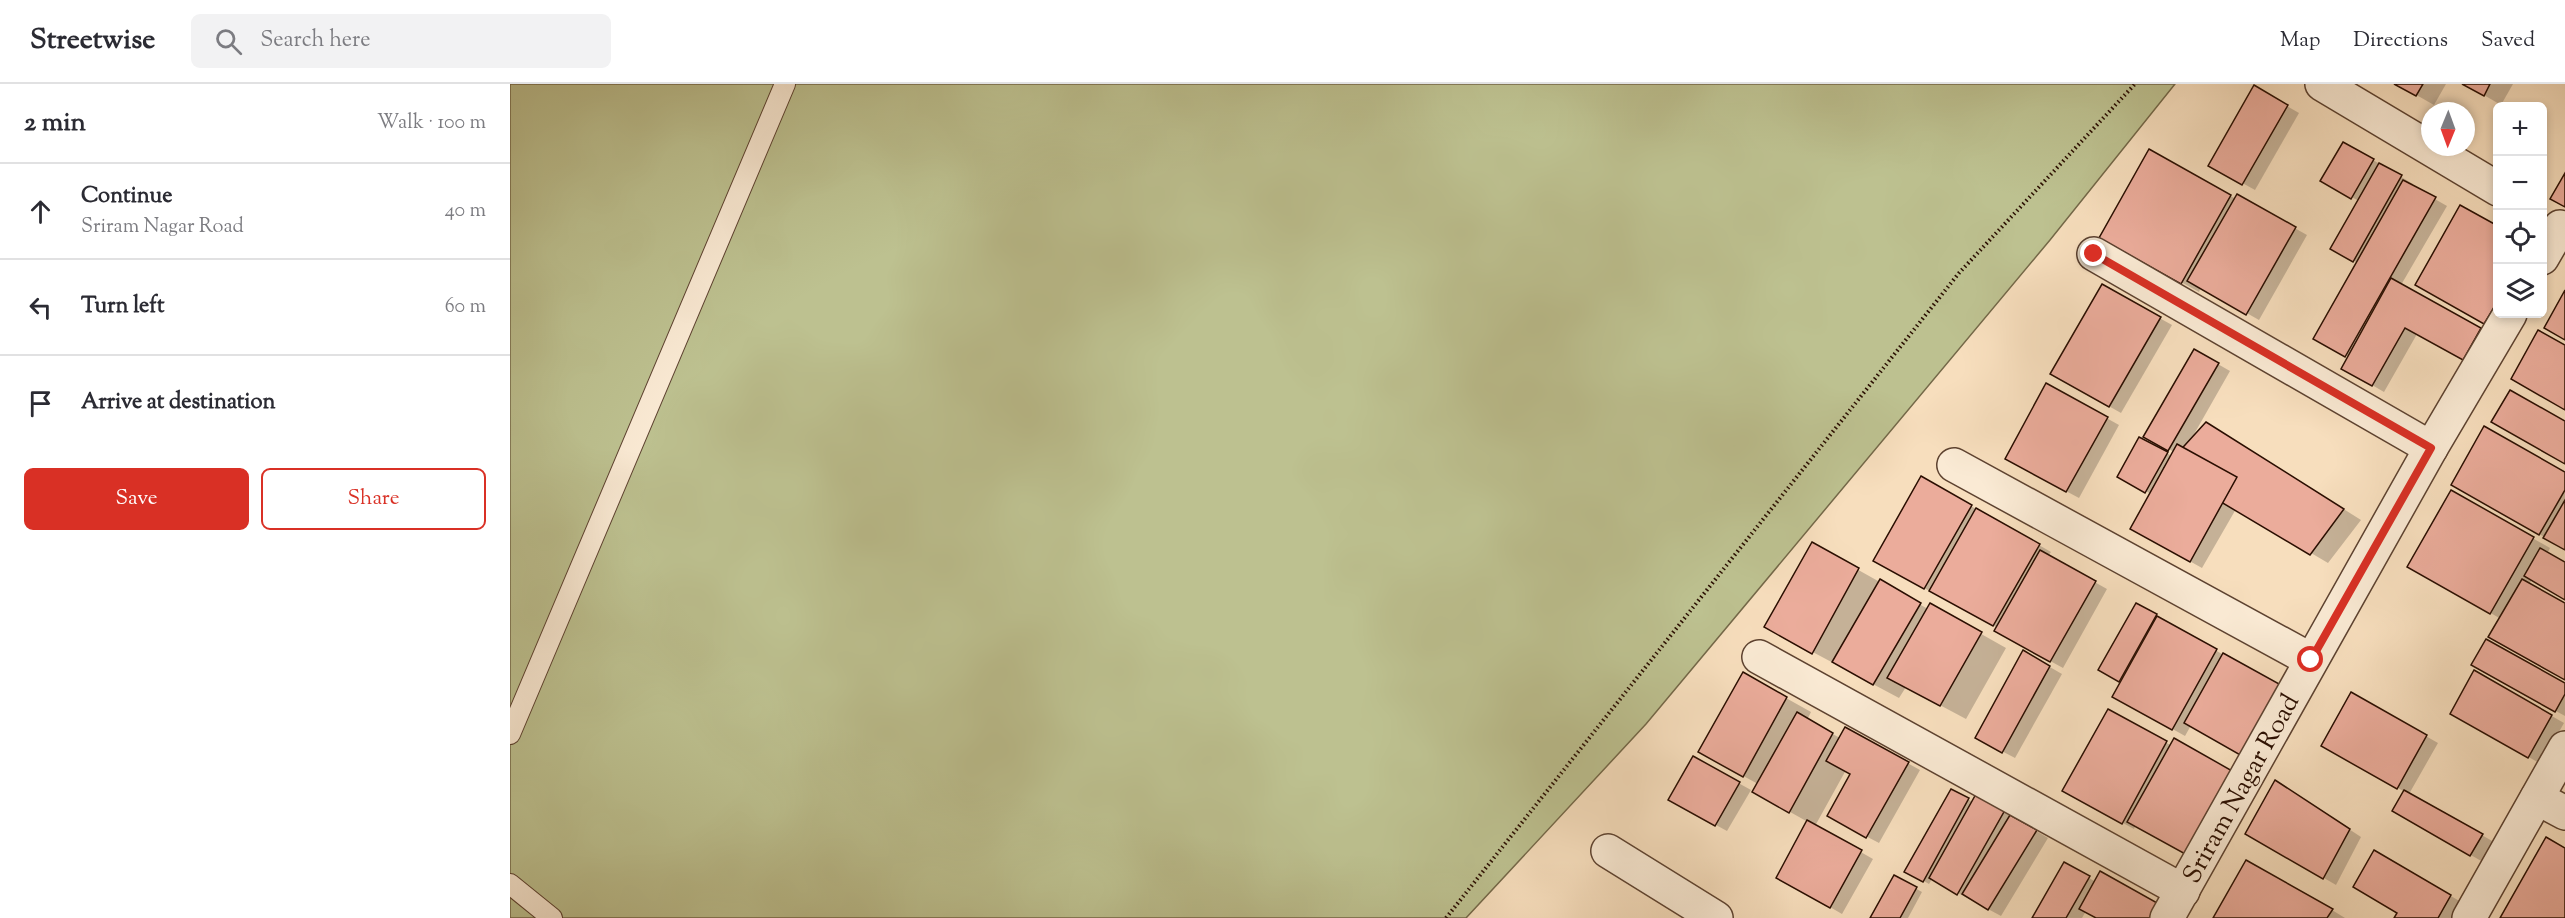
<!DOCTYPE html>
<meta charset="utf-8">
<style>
body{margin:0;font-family:"Sorts Mill Goudy",serif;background:#f2f2f3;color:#2b2b33}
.controls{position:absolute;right:18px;top:18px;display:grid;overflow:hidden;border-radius:9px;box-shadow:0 3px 9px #0003}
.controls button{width:54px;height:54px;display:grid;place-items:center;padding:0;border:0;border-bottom:2px solid #e1e1e2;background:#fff;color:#2b2b33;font:30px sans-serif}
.compass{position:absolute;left:1911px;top:18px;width:54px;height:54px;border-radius:50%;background:#fff;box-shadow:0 3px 9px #0003;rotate:181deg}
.stop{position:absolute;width:18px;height:18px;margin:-14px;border:4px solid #d93025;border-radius:50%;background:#fff}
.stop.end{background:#d93025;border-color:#fff;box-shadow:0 2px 6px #0008}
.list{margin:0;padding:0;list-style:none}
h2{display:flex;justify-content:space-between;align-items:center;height:78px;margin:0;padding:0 24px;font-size:26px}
h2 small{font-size:20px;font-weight:400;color:#7c7c81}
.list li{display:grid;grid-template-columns:39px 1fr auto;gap:18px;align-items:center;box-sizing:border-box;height:96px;padding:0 24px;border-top:2px solid #e1e1e2}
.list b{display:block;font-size:22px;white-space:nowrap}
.list p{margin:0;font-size:20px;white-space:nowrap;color:#7c7c81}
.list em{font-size:20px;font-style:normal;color:#7c7c81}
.actions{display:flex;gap:12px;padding:18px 24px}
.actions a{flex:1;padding:14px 0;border:2px solid #d93025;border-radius:9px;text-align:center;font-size:21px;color:#d93025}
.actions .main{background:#d93025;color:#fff}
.icon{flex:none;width:33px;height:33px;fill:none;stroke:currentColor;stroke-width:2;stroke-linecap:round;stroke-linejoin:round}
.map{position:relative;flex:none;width:2055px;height:834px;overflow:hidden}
header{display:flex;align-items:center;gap:36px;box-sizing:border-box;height:84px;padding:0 30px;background:#fff;border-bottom:2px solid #e1e1e2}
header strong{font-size:28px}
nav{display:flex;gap:33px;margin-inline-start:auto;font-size:21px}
.search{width:420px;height:54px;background:#f2f2f3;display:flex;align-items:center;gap:15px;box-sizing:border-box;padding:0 21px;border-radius:9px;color:#7c7c81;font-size:22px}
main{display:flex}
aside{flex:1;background:#fff}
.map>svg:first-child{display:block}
.green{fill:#bdc190;stroke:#746848;stroke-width:1.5}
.shadow{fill:#0003}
.building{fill:#ebac9b;stroke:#2a0e01;stroke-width:1.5}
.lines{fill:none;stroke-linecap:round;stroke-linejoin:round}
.lane-casing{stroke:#5d4230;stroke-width:22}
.street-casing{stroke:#5d4230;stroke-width:36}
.path{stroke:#2a0e01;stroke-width:4;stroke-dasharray:1.5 3;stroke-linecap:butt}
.lane{stroke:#faead4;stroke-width:20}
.street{stroke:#faead4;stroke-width:33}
.route{stroke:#d93025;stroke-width:8}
.labels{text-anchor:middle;stroke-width:4.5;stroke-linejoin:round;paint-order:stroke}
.street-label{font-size:26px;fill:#2a0e01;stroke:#faead4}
</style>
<header>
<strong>Streetwise</strong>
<div class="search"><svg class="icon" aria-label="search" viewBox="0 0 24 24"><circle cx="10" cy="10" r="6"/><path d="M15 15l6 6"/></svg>Search here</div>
<nav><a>Map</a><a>Directions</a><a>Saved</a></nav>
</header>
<main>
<aside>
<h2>2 min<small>Walk · 100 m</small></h2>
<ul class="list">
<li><svg class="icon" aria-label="ahead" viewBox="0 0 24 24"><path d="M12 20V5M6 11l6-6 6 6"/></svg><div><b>Continue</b><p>Sriram Nagar Road</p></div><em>40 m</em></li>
<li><svg class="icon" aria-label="left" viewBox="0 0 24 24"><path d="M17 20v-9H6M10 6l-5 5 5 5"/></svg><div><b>Turn left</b></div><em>60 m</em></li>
<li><svg class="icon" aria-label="arrive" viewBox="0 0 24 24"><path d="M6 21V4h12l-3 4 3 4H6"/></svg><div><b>Arrive at destination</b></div></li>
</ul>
<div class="actions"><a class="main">Save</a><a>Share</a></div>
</aside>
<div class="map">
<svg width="2055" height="834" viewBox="0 0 2055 834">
<rect width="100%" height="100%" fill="#f7debd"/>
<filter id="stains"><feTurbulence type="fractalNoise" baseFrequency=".00333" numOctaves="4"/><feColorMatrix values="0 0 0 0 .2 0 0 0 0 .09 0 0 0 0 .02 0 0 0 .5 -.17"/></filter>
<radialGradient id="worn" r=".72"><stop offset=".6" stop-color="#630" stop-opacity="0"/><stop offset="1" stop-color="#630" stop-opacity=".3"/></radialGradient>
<path class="green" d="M 0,0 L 1665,0 L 1540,156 L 1136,640 L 956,834 L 0,834 Z"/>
<g class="shadow">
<path d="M 1887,0 L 1936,0 L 1924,21 Z"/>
<path d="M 1955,0 L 2003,0 L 1991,21 Z"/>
<path d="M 1744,3 L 1789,29 L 1745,106 L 1700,81 Z"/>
<path d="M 1640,67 L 1726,115 L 1727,112 L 1797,151 L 1749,236 L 1691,203 L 1689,208 L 1608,163 Z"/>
<path d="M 1863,76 L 1903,100 L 1902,102 L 1937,122 L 1891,201 L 1982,252 L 1965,282 L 1907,250 L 1874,308 L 1833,284 L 1839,273 L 1805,255 L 1848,179 L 1822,165 L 1849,117 L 1812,97 Z"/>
<path d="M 1592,202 L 1662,241 L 1611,329 L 1542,290 Z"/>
<path d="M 1685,267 L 1720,287 L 1683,352 L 1713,349 L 1851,436 L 1818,479 L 1726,425 L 1692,484 L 1622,445 L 1641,410 L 1609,392 L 1630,355 L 1662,372 L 1664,368 L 1636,352 Z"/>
<path d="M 1537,301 L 1609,341 L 1569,414 L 1509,382 Z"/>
<path d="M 2055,389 L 2055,465 L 1943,400 Z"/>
<path d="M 1412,394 L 1541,468 L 1538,472 L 1597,505 L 1553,584 L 1486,547 L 1488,544 L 1377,484 Z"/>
<path d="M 1941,408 L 2040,464 L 2037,470 L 2055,480 L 2055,514 L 2022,495 L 2019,501 L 2055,521 L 2055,595 L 1991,535 L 1899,482 Z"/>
<path d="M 1302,460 L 1418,525 L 1420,521 L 1496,564 L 1456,635 L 1396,603 L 1389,614 L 1256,543 Z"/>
<path d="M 1626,521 L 1719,574 L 1675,652 L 1604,612 L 1612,598 L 1590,585 Z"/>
<path d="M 1514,568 L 1552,590 L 1505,674 L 1467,654 Z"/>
<path d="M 1965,588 L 2054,639 L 2031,680 L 1942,630 Z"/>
<path d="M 1975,588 L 2055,600 L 2055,632 Z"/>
<path d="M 1842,610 L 1928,659 L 1899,710 L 1984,758 L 1973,778 L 1884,727 L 1895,708 L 1813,661 Z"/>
<path d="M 1276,614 L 1301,628 L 1297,636 L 1330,654 L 1336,645 L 1410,686 L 1369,759 L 1331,739 L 1342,690 L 1336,686 L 1305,742 L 1363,775 L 1332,830 L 1268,793 L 1298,738 L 1244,708 L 1248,700 L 1215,682 Z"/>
<path d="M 1599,627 L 1662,662 L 1624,745 L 1554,707 Z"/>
<path d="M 1183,674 L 1241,706 L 1217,747 L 1160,716 Z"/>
<path d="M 1778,705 L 1851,753 L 1826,801 L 1737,749 Z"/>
<path d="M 1441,707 L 1463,718 L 1467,712 L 1538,754 L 1491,832 L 1422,795 L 1419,800 L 1397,787 Z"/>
<path d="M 1864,768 L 1953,819 L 1944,834 L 1886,834 L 1889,828 Z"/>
<path d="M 1554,780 L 1586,798 L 1588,834 L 1576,827 L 1572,834 L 1524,834 Z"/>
<path d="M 1385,793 L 1412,808 L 1398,834 L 1362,834 Z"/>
<path d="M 1822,826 L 1835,834 L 1704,834 Z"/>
</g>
<g class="building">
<path d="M 1884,0 L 1913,0 L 1906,12 Z"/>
<path d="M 1952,0 L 1980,0 L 1974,12 Z"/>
<path d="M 1744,1 L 1778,21 L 1732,101 L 1698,82 Z"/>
<path d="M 1833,58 L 1864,75 L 1841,115 L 1810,97 Z"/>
<path d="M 1639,65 L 1721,111 L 1671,200 L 1589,154 Z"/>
<path d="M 1869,79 L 1892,91 L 1843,178 L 1820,165 Z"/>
<path d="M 2055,89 L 2055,123 L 2040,115 Z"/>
<path d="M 1893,96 L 1926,113 L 1835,273 L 1803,255 Z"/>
<path d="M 1727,110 L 1786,143 L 1736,231 L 1677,197 Z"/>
<path d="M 1950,121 L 1988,142 L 1988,217 L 1974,240 L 1905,201 Z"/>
<path d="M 1881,194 L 1971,244 L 1953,276 L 1895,244 L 1862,302 L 1831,285 Z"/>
<path d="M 1592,200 L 1651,233 L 1599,323 L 1540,290 Z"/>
<path d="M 2055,206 L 2055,256 L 2034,244 Z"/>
<path d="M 2028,246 L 2055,261 L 2055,326 L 2001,295 Z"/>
<path d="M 1684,265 L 1709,279 L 1658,367 L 1633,353 Z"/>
<path d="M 1536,299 L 1598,333 L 1556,408 L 1495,375 Z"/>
<path d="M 2000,306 L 2055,337 L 2055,380 L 1981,338 Z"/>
<path d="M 1696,338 L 1834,425 L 1800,471 L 1654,384 Z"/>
<path d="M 1974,342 L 2055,388 L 2055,406 L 2029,451 L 1941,401 Z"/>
<path d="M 1629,353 L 1658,368 L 1635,409 L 1607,393 Z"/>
<path d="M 1667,360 L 1727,393 L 1680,478 L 1620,445 Z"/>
<path d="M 1411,392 L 1462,421 L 1414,505 L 1363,477 Z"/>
<path d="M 1941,406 L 2024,453 L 1980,530 L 1897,483 Z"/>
<path d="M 2055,416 L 2055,466 L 2033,454 Z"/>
<path d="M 1466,424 L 1530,460 L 1483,542 L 1419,507 Z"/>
<path d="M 1302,458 L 1349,484 L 1302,570 L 1254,543 Z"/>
<path d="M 2030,464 L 2055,478 L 2055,516 L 2014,492 Z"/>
<path d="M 1530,466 L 1586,497 L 1540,578 L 1484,547 Z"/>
<path d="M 1370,495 L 1411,519 L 1363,601 L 1322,578 Z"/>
<path d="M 2012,495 L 2055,519 L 2055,596 L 1978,553 Z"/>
<path d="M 1420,519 L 1472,548 L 1430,622 L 1377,594 Z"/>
<path d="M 1626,519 L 1647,530 L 1609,598 L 1588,586 Z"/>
<path d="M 1647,532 L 1707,565 L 1662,646 L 1602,613 Z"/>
<path d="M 1976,555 L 2055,599 L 2055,610 L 2045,628 L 1961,581 Z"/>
<path d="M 1513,566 L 1540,582 L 1492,669 L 1465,654 Z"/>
<path d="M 1713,569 L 1771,601 L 1732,672 L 1674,639 Z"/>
<path d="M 1964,586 L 2042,631 L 2018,674 L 1940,630 Z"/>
<path d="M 1233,588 L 1277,613 L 1233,693 L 1188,668 Z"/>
<path d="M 1841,608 L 1917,651 L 1887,705 L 1811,662 Z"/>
<path d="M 1598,625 L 1657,657 L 1612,740 L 1552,707 Z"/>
<path d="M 1287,628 L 1323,649 L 1279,729 L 1242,708 Z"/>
<path d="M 1335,643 L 1399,678 L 1356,754 L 1317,732 L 1340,690 L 1316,677 Z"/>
<path d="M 1664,654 L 1724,688 L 1677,771 L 1617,738 Z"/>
<path d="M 1183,672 L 1230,698 L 1205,742 L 1158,716 Z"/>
<path d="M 1765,696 L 1840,745 L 1813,795 L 1735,750 Z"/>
<path d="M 1441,705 L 1459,714 L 1413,798 L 1394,788 Z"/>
<path d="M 1894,706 L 1973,750 L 1960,772 L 1882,727 Z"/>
<path d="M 1466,710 L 1495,726 L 1447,811 L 1419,794 Z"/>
<path d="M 1500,731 L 1527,746 L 1478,826 L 1452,810 Z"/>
<path d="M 1297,736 L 1352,766 L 1320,824 L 1266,794 Z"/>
<path d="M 2036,753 L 2055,764 L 2055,834 L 1990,834 Z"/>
<path d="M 1864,766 L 1941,811 L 1928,834 L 1884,834 L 1887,829 L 1843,803 Z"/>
<path d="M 1736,776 L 1823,825 L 1817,834 L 1703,834 Z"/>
<path d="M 1554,778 L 1580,792 L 1556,834 L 1522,834 Z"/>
<path d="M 1590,787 L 1649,820 L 1641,834 L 1586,834 L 1569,825 Z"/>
<path d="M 1384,791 L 1407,803 L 1390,834 L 1360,834 Z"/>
</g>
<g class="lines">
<defs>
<g id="lane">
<path d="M 0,650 L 275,0"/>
<path d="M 0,800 L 42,834"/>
</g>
<g id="street">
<path d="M 1812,0 L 1988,105"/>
<path d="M 1584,170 L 1921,364"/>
<path d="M 2032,174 L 2050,143"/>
<path d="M 1444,381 L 1801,576"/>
<path d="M 1249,573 L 1673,807"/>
<path d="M 2027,714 L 2055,729"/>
<path d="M 1098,767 L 1206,834"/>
<path d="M 1657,834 L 1921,364 L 2000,230"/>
<path d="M 1959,834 L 2055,664"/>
</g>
</defs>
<use href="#lane" class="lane-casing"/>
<use href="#street" class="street-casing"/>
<path class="path" d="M 936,834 L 1449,189 L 1625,0"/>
<use href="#lane" class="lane"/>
<use href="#street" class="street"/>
</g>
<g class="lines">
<path class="route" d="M 1584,170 L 1921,364 L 1801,576"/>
</g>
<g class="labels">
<g class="street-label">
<text transform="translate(1730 704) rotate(-61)" y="9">Sriram Nagar Road</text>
</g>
</g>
<rect width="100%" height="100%" filter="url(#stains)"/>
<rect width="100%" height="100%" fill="url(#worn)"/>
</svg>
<div class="controls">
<button>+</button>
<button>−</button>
<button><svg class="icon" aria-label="locate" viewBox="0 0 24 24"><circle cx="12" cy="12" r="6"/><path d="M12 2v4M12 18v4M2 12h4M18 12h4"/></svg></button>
<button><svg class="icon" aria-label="layers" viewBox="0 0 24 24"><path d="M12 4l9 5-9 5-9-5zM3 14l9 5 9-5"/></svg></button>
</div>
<svg class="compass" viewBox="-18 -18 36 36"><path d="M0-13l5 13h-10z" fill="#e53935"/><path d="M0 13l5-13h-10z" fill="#7c7c81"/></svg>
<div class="stop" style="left:1801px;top:576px"></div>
<div class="stop end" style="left:1584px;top:170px"></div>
</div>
</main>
